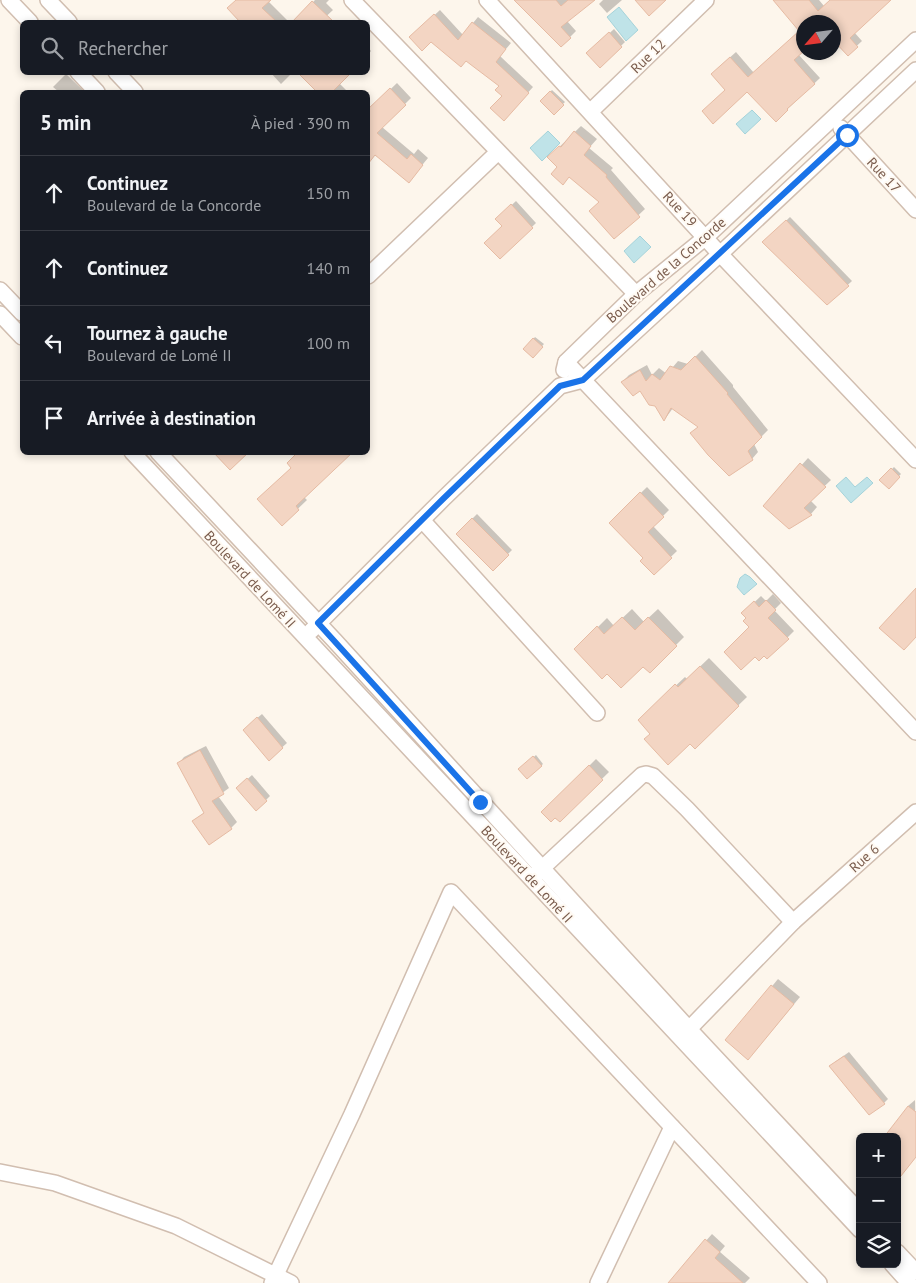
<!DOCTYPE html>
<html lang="fr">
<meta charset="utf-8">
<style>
body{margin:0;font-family:"PT Sans",sans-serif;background:#242831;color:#f1f3f6}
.controls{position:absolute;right:15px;bottom:15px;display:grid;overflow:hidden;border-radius:8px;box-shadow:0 2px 8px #0003}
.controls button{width:45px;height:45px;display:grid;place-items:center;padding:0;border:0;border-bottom:1px solid #363941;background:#171b24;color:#f1f3f6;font:25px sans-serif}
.compass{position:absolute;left:796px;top:15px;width:45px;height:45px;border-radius:50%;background:#171b24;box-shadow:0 2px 8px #0003;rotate:242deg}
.stop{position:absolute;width:15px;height:15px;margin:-11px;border:4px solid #1a73e8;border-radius:50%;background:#fff}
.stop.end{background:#1a73e8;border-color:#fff;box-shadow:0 1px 5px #0008}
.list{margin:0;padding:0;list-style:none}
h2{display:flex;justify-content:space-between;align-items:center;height:65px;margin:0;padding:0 20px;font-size:21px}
h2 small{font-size:16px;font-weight:400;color:#9ea1a6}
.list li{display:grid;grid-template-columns:32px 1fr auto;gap:15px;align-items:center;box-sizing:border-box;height:75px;padding:0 20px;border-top:1px solid #363941}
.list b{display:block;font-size:19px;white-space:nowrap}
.list p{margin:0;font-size:16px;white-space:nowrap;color:#9ea1a6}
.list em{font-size:16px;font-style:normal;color:#9ea1a6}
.icon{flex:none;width:28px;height:28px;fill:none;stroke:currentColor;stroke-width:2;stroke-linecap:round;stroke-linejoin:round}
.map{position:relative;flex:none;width:916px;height:1283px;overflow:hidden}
.search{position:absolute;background:#171b24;box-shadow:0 2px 8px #0003;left:20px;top:20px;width:350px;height:55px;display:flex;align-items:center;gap:12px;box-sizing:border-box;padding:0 18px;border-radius:8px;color:#9ea1a6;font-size:19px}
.panel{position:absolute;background:#171b24;box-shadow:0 2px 8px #0003;left:20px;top:90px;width:350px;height:365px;border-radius:8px}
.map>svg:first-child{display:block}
.water{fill:#bfe3e8;stroke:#a5d3da}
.shadow{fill:#0003}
.building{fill:#f3d5c3;stroke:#e6bba3}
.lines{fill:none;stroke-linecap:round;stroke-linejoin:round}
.street-casing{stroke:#d1beb0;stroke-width:18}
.street{stroke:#fff;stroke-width:15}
.route{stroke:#1a73e8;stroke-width:6}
.labels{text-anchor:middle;stroke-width:4;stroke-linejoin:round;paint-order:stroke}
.street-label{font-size:14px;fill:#7a5c4d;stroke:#fffaf3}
</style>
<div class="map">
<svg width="916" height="1283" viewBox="0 0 916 1283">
<rect width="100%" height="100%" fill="#fdf6ec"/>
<g class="water">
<path d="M 619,7 L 638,30 L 626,41 L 607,17 Z"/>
<path d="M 752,110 L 761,119 L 745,134 L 736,124 Z"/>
<path d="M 548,131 L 560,143 L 542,161 L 530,148 Z"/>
<path d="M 640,236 L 651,247 L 634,263 L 624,251 Z"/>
<path d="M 846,477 L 855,487 L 867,477 L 873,483 L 851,503 L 836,486 Z"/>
<path d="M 745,574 L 750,577 L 757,584 L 744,595 L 737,587 L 740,578 Z"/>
</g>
<g class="shadow">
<path d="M 237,0 L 269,0 L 268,1 L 289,22 L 249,22 L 247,20 L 242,22 L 229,8 Z"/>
<path d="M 315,0 L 329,0 L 326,3 L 333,10 L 320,22 L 294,22 Z"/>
<path d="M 515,0 L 592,0 L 567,21 L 576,31 L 561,46 Z"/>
<path d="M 603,0 L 622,0 L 607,13 L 599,4 Z"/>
<path d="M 775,0 L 819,0 L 824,6 L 831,0 L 889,0 L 854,32 L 862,41 L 848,54 L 834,39 L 834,22 L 804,22 L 798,54 L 820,78 L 776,120 L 747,90 L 727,90 L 718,68 L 736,52 L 754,73 L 801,30 Z"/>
<path d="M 440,10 L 463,35 L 478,17 L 511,43 L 500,56 L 533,87 L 509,114 L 501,86 L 467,59 L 431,41 L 411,37 Z"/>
<path d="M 614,29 L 625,42 L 600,66 L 588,53 Z"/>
<path d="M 368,47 L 371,51 L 368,55 Z"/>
<path d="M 270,72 L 293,72 L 281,84 Z"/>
<path d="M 299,72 L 339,83 L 348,92 L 319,92 Z"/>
<path d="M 66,74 L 85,92 L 59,92 L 53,87 Z"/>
<path d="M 397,83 L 411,98 L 382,127 L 414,154 L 418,149 L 428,158 L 414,175 L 376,153 L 368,163 L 368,111 Z"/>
<path d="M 552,90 L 565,102 L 554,113 L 542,101 Z"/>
<path d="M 581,126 L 597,139 L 589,148 L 613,168 L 611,170 L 645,209 L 614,238 L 600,202 L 558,167 L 549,157 Z"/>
<path d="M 516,201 L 536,223 L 500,258 L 504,226 L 497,219 Z"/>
<path d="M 790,217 L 852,281 L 827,304 L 764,242 Z"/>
<path d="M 535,337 L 544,344 L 533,356 L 525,349 Z"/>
<path d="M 702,350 L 733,385 L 733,387 L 768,430 L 754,444 L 758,452 L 752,459 L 692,433 L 699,426 L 673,408 L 665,419 L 656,405 L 641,389 L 622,382 L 629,375 L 647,365 L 652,375 L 659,368 L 667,374 L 678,361 L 688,364 Z"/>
<path d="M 300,452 L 304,497 L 307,500 L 282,524 L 292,467 Z"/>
<path d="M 808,458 L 831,480 L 810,500 L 817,507 L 811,514 L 789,527 L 765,506 Z"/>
<path d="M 894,467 L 901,474 L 889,487 L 881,480 Z"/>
<path d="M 647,487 L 669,510 L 653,526 L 677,551 L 654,573 L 644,558 L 610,523 Z"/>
<path d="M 477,514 L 512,550 L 493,569 L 457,534 Z"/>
<path d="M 773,594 L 781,603 L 774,610 L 794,631 L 767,658 L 751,627 L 748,618 L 743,613 L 761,596 L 766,601 Z"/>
<path d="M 632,609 L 644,622 L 658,609 L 684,637 L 650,671 L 643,665 L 608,673 L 576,649 L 607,618 L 614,626 Z"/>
<path d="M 709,658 L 747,697 L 695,747 L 690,742 L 639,720 L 685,677 L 687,679 Z"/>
<path d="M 262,714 L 287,743 L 269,759 L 248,726 Z"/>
<path d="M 206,746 L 229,788 L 218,796 L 237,822 L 231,828 L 193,821 L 205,812 L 179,763 L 184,757 Z"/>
<path d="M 536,755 L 543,764 L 527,778 L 520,769 Z"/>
<path d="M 596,759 L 609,772 L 560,820 L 543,812 Z"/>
<path d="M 252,775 L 270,796 L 266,800 L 242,784 Z"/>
<path d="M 778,979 L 800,997 L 754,1052 L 727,1040 Z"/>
<path d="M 849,1052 L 888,1099 L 884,1103 L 835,1062 Z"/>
<path d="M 915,1100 L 916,1157 L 897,1180 L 908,1106 Z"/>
<path d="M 712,1234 L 725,1246 L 720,1252 L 750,1278 L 745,1283 L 669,1283 Z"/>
</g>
<g class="building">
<path d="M 236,0 L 271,0 L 262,8 L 277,22 L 240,22 L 227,8 Z"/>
<path d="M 514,0 L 556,0 L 561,6 L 568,0 L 595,0 L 561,27 L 571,38 L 561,47 Z"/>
<path d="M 635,0 L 666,0 L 649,16 Z"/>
<path d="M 773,0 L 809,0 L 818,11 L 830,0 L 891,0 L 850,38 L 858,47 L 848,56 L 834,41 L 834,22 L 804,22 L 804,51 L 794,60 L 815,84 L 787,109 L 788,110 L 776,122 L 747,92 L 713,124 L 702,111 L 725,90 L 711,74 L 730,57 L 748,77 L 799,31 Z"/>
<path d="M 312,1 L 334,22 L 292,22 Z"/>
<path d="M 434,14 L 458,40 L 472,22 L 506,49 L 496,62 L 529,93 L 504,121 L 490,108 L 502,96 L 495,90 L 499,86 L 466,61 L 461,67 L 431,42 L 422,51 L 409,37 Z"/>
<path d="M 609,32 L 622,47 L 600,68 L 586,53 Z"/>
<path d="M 297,72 L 352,72 L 332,92 L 317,92 Z"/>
<path d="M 390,88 L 406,105 L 377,133 L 407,159 L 411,154 L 423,165 L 409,183 L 375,155 L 368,164 L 368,109 Z"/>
<path d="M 550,91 L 564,105 L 554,115 L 540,101 Z"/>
<path d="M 574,131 L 591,146 L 584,155 L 607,175 L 606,177 L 640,217 L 614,239 L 589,211 L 599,202 L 569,177 L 563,185 L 551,174 L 557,167 L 547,157 L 559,146 L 561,147 Z"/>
<path d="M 511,204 L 533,228 L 500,259 L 484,243 L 502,226 L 495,219 Z"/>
<path d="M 786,220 L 849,286 L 827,305 L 762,242 Z"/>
<path d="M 533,338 L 543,347 L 533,358 L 523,349 Z"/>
<path d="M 695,356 L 728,393 L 727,394 L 762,437 L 748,451 L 753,460 L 729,476 L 708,455 L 690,433 L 698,427 L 671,408 L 664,421 L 655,406 L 649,405 L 640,391 L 633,396 L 621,382 L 640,370 L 646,381 L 652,374 L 660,380 L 670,366 L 681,370 Z"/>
<path d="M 213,452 L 249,452 L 230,470 Z"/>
<path d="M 298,452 L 353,452 L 296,506 L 299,510 L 282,526 L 257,499 L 291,468 L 287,463 Z"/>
<path d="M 800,463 L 826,487 L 804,508 L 812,515 L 789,529 L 763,506 Z"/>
<path d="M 891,468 L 900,477 L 889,489 L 879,480 Z"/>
<path d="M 640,492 L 664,517 L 648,532 L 672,558 L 654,575 L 640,561 L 643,558 L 609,523 Z"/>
<path d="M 472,518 L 509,555 L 493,571 L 456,534 Z"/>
<path d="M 916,588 L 916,637 L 904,650 L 879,628 Z"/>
<path d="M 766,600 L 776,610 L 768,618 L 789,639 L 767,659 L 764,656 L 759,661 L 755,657 L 741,670 L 724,652 L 749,627 L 743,621 L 746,618 L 741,613 L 754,601 L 759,607 Z"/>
<path d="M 622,617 L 635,630 L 648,617 L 677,646 L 650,673 L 643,667 L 621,688 L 607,674 L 602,679 L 574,649 L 597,626 L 604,634 Z"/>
<path d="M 700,666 L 739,706 L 695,749 L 690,744 L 668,765 L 644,739 L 650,734 L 638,720 L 675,684 L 678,687 Z"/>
<path d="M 257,717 L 283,748 L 269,761 L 243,730 Z"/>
<path d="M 200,750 L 224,794 L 212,801 L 232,829 L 209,845 L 192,821 L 204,813 L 177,763 Z"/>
<path d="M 533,756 L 542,766 L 527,779 L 518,769 Z"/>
<path d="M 589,765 L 603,780 L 560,822 L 555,818 L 551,822 L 541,812 Z"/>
<path d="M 247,778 L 267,801 L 256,811 L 236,788 Z"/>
<path d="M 771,985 L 794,1004 L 748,1060 L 725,1040 Z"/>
<path d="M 844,1056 L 885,1104 L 869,1115 L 829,1066 Z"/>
<path d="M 908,1106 L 916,1112 L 916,1157 L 897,1181 L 897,1137 L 884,1137 Z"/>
<path d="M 705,1239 L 720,1252 L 715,1258 L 743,1283 L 668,1283 Z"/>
</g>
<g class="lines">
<defs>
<g id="street">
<path d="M 9,0 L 30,22"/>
<path d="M 48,0 L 69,22"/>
<path d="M 352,0 L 636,294"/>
<path d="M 487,0 L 720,254 L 916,460"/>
<path d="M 78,72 L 97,92"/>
<path d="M 116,72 L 135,92"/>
<path d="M 591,111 L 706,0"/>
<path d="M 841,128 L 916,210"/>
<path d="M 368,276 L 498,152"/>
<path d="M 0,290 L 22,313"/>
<path d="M 0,314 L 22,337"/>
<path d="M 566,362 L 916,732"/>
<path d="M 564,370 L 566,362 L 636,294 L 706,237 L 916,40"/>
<path d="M 132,452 L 860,1230"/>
<path d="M 158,452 L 335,641 L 689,1029 L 860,1212"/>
<path d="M 422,520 L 597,713"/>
<path d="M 311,631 L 443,499 L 560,386 L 583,380 L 720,254 L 916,70"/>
<path d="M 536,874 L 642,775 L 646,774 L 653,776 L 687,809 L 793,922"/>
<path d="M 689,1029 L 793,922 L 916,812"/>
<path d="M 0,1172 L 55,1183 L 176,1226 L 291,1283"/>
<path d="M 897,1252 L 916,1272"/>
<path d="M 892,1264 L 909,1283"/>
<path d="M 272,1283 L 352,1114 L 451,892 L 819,1283"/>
<path d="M 598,1283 L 672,1127"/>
</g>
</defs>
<use href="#street" class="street-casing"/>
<use href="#street" class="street"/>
</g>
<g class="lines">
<path class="route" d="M 480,802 L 318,623 L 443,499 L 560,386 L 583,380 L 847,135"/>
</g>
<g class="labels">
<g class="street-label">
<text transform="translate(648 56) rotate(-44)" y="5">Rue 12</text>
<text transform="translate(884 175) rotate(47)" y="5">Rue 17</text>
<text transform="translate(680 209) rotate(47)" y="5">Rue 19</text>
<text transform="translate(666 270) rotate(-41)" y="5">Boulevard de la Concorde</text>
<text transform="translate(250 579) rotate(47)" y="5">Boulevard de Lomé II</text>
<text transform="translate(864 858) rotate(-42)" y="5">Rue 6</text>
<text transform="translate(527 874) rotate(47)" y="5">Boulevard de Lomé II</text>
</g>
</g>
</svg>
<div class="controls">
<button>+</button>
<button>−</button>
<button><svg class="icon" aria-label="layers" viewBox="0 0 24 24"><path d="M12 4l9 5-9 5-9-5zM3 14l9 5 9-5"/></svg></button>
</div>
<svg class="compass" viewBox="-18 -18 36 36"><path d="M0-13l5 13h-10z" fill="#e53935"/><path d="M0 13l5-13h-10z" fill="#9ea1a6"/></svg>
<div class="stop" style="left:847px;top:135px"></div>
<div class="stop end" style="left:480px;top:802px"></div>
<div class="search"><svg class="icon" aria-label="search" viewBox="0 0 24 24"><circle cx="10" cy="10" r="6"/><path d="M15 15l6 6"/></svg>Rechercher</div>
<section class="panel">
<h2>5 min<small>À pied · 390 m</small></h2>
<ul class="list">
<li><svg class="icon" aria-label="ahead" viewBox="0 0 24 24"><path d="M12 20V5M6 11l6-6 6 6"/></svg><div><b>Continuez</b><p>Boulevard de la Concorde</p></div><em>150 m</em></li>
<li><svg class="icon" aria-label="ahead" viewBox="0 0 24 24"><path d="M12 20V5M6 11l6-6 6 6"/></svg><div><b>Continuez</b></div><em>140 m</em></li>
<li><svg class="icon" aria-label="left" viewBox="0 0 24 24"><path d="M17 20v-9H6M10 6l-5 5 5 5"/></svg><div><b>Tournez à gauche</b><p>Boulevard de Lomé II</p></div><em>100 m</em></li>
<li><svg class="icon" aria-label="arrive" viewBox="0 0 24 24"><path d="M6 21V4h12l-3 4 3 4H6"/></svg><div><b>Arrivée à destination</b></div></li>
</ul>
</section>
</div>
